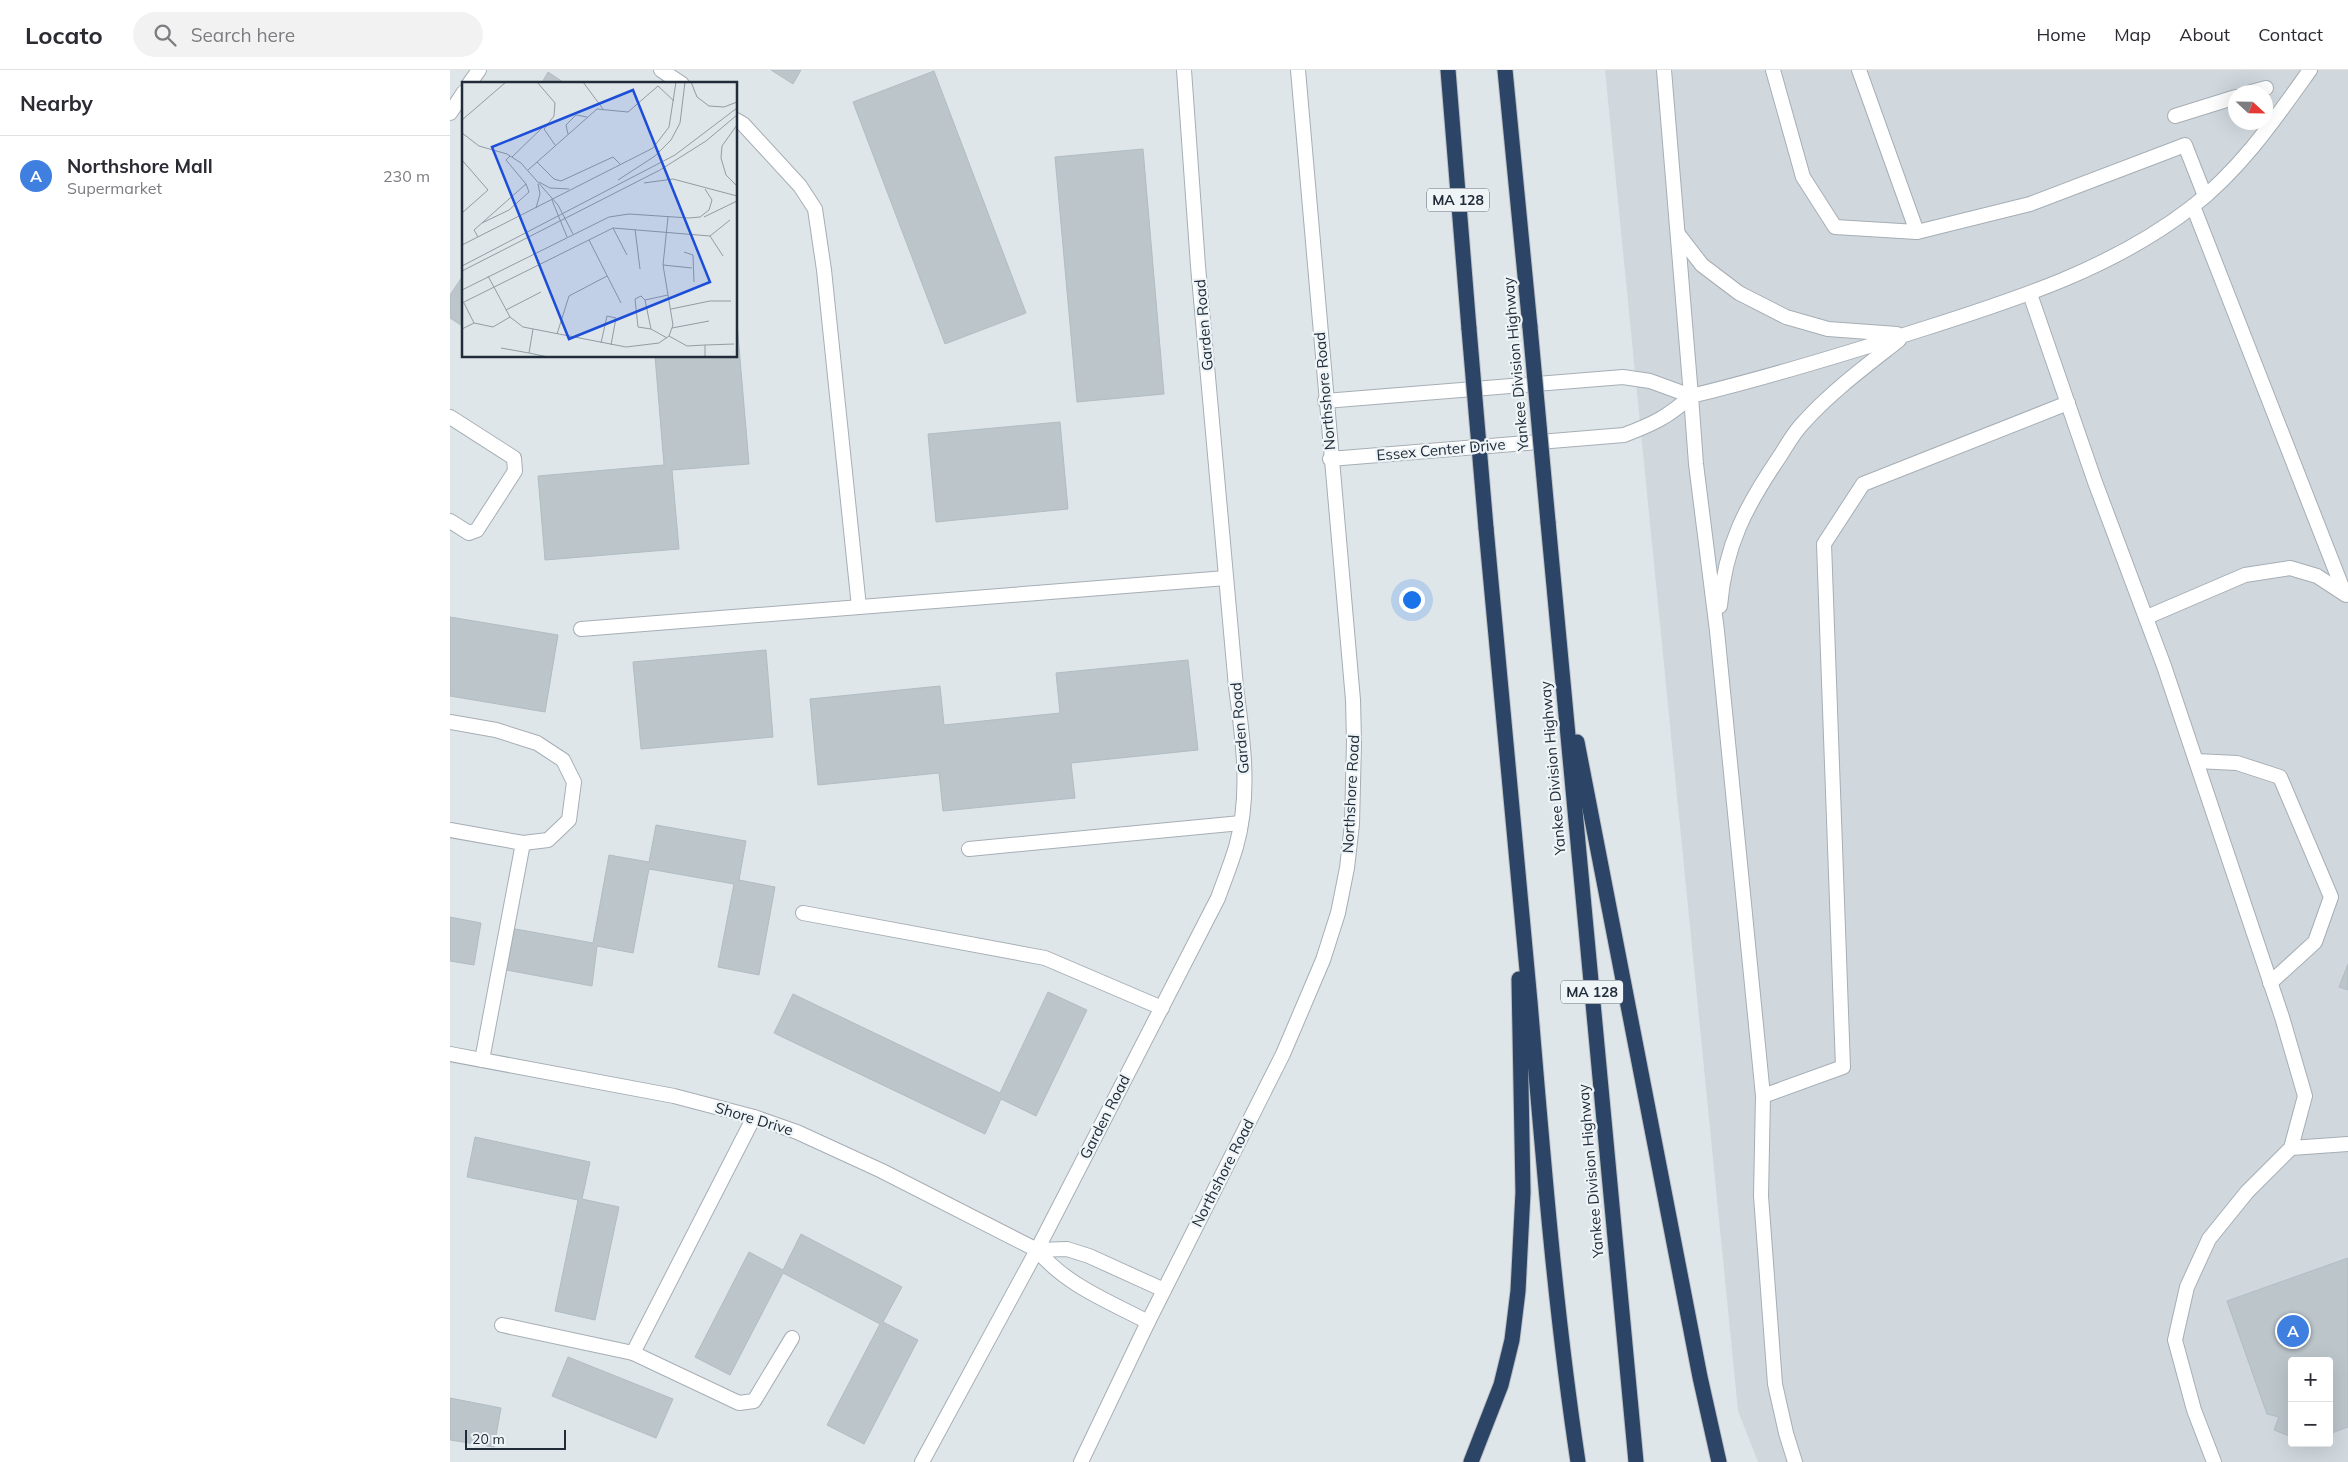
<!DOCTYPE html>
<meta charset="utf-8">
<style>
body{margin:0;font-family:Mulish,sans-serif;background:#f2f2f3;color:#2b2b33}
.controls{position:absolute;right:15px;bottom:15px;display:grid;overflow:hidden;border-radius:5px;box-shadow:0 5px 20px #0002}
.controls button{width:45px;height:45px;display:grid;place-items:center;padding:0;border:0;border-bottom:1px solid #e1e1e2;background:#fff;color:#2b2b33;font:25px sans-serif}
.compass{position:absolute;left:1778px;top:15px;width:45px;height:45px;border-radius:50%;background:#fff;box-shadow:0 5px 20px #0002;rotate:112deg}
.scale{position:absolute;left:15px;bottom:12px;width:101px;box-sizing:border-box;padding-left:5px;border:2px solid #202c39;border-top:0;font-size:14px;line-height:18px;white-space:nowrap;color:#202c39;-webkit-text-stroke:4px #eff4f7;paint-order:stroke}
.you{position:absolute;left:961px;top:529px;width:18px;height:18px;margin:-12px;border:4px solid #fff;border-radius:50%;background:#1a73e8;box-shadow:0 0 0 8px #1a73e833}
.badge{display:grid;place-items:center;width:32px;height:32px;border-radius:50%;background:#b45309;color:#fff;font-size:16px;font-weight:700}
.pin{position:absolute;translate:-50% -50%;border:2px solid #fff;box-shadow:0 1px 5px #0006}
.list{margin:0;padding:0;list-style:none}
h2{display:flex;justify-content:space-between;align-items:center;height:65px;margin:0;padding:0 20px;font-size:21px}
h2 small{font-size:16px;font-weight:400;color:#7c7c81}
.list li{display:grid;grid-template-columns:32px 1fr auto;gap:15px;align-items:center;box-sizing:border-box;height:80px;padding:0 20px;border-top:1px solid #e1e1e2}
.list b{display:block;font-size:19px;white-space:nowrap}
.list p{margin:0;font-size:16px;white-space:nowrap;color:#7c7c81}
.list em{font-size:16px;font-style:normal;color:#7c7c81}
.icon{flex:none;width:28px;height:28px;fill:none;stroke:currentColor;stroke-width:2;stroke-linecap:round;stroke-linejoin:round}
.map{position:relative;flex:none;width:1898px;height:1392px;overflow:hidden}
header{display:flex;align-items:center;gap:30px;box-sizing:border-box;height:70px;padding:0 25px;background:#fff;border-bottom:1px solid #e1e1e2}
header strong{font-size:24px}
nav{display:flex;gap:28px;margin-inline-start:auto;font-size:18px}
.search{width:350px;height:45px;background:#f2f2f3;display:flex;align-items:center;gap:12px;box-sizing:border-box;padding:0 18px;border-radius:28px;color:#7c7c81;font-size:19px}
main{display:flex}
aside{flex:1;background:#fff}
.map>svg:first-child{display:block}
.built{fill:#d0d8de;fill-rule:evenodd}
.building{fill:#bbc5ca;stroke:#b1bdc3}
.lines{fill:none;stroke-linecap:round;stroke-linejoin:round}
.service-casing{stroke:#a6aeb5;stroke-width:16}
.minor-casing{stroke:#a6aeb5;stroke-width:16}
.tertiary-casing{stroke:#a6aeb5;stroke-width:16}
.motorway-casing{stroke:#bcc0c4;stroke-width:17}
.service{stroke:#fff;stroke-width:14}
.minor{stroke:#fff;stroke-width:14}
.tertiary{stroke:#fff;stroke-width:14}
.motorway{stroke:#2c4465;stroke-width:15}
.motorway-bridge-casing{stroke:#bcc0c4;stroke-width:17;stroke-linecap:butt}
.motorway-bridge{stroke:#2c4465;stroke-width:15}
.labels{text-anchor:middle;stroke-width:4.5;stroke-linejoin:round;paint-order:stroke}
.shield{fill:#eff4f7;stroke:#5e6872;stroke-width:1}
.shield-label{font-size:14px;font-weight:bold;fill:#202c39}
.street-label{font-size:15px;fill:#202c39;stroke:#eff4f7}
.inset-road{fill:none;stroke:#939ca3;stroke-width:1}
.view{fill:#1d4ed8;fill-opacity:0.15;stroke:#1d4ed8;stroke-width:2.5}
.inset-edge{fill:none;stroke:#202c39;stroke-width:2.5}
</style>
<header>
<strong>Locato</strong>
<div class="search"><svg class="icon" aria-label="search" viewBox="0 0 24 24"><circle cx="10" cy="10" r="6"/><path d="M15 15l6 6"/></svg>Search here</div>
<nav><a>Home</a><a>Map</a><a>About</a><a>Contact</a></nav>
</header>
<main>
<aside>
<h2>Nearby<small></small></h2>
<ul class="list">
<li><span class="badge" style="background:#3f7fe0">A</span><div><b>Northshore Mall</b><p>Supermarket</p></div><em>230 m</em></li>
</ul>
</aside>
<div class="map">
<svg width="1898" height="1392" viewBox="0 0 1898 1392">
<rect width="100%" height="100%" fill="#dfe6ea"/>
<path class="built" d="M 1155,0 L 1898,0 L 1898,1392 L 1308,1392 L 1288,1341 ZM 1786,22 L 1816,22 L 1816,52 L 1786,52 ZM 1842,1291 L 1879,1291 L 1879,1373 L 1842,1373 Z"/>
<g class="building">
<path d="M 321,0 L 351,0 L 343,14 Z"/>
<path d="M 484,1 L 576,243 L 495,274 L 403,32 Z"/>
<path d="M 98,2 L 116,14 L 91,14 Z"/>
<path d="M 693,79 L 714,324 L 627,332 L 605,87 Z"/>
<path d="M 14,204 L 14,257 L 0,248 L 0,225 Z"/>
<path d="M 286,242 L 299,394 L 222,400 L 229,479 L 95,490 L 88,406 L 214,395 L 205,286 L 286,286 Z"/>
<path d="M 610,352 L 618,439 L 486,452 L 478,364 Z"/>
<path d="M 0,547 L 108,565 L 95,642 L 0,626 Z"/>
<path d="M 316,580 L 323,667 L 191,679 L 183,592 Z"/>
<path d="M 738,590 L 748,680 L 621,693 L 625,728 L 493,741 L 489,703 L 368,715 L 360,629 L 490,616 L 494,655 L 610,643 L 606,603 Z"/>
<path d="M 206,755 L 296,771 L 289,810 L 325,817 L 309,905 L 268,897 L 284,814 L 199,799 L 183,883 L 147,876 L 142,916 L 51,899 L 60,858 L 143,873 L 159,785 L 199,792 Z"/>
<path d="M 0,847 L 31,853 L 24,895 L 0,891 Z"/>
<path d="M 1898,894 L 1898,920 L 1889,917 Z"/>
<path d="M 598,922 L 637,940 L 586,1046 L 551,1029 L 535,1064 L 324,963 L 343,924 L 550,1023 Z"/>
<path d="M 25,1067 L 140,1092 L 132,1129 L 169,1137 L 145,1250 L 105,1241 L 128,1130 L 17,1107 Z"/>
<path d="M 351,1164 L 452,1217 L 433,1252 L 468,1270 L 414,1374 L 377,1355 L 430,1254 L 333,1203 L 280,1305 L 245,1287 L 299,1182 L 333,1200 Z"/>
<path d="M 1898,1188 L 1898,1357 L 1879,1364 L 1879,1291 L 1842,1291 L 1842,1367 L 1824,1360 L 1829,1347 L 1817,1344 L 1777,1231 Z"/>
<path d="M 118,1287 L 223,1329 L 206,1368 L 102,1326 Z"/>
<path d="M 0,1328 L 51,1338 L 44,1377 L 0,1370 Z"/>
</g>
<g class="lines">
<defs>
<g id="service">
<path d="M 211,0 L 232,14"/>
<path d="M 1323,0 L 1353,107 L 1385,157 L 1467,162 L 1580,134 L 1735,75 L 1755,126"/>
<path d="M 1409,0 L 1467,162"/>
<path d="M 1801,22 L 1816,18"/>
<path d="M 1725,46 L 1786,27"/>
<path d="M 286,50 L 293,54 L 350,116 L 365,139 L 374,200 L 409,537"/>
<path d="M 1743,136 L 1894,522"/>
<path d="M 1228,164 L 1252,195 L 1289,223 L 1336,247 L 1378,259 L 1447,264"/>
<path d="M 1580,224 L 1645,412 L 1714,596 L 1832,947 L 1855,1026 L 1841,1078 L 1797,1122 L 1759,1169 L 1737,1217 L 1725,1270 L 1744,1340 L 1764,1392"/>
<path d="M 0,347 L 64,388 L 65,401 L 27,460 L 19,463 L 0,451"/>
<path d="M 1270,536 C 1275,475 1296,436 1330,386 C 1337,375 1344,362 1354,352 C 1382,321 1416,296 1449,270"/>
<path d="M 1697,547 L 1795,505 L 1840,498 L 1867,506 L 1896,525"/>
<path d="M 131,559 L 776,508"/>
<path d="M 0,652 L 46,660 L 87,673 L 113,690 L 124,712 L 119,750 L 98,770 L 73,773"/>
<path d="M 1746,691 L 1787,693 L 1830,707 L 1881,827 L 1865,872 L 1820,913"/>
<path d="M 0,760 L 73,773 L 32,990"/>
<path d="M 519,779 L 791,753"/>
<path d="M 353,843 L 595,888 L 712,938"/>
<path d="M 1313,1026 L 1393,997 L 1374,474 L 1413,414 L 1618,333"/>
<path d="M 1841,1078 L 1898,1074"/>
<path d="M 52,1255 L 183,1283 L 289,1333 L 304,1331 L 342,1268"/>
<path d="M 183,1283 L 304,1047"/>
<path d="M 1345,1392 L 1336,1363 L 1325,1314 L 1311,1126 L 1313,1026 L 1267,561 L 1246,394 L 1241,326 C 1320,307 1398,283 1476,258 C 1570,228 1663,198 1742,137 C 1791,99 1825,49 1860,0"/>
</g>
<g id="minor">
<path d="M 1214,0 L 1241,326"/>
<path d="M 19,14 L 29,0"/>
<path d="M 0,43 L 14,22"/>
<path d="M 875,331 L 1173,307 L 1200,311 L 1241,326"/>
<path d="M 880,389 L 1174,365 C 1203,354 1218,347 1241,326"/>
<path d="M 0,984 L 224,1026 L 304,1047 L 347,1062 L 432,1101 L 587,1180 C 616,1215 658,1231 698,1252"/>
<path d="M 587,1180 L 617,1179 L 639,1186 L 714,1220"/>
<path d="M 472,1392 L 587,1180 L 768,828 C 774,811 781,794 786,777 C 801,725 793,669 786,617 L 748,196 L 734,0"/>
</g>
<path id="tertiary" d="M 631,1392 L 698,1252 L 833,984 L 873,890 L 888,843 L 897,798 L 902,754 L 904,672 L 903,630 L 848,0"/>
<g id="motorway">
<path d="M 998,0 L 1019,259"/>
<path d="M 1055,0 L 1080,257"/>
<path d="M 1098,452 L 1186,1392"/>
<path d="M 1036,458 C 1051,616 1066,774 1080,932 C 1093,1086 1105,1240 1128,1392"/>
<path d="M 1127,672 L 1250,1307 L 1269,1392"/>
<path d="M 1021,1392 L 1051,1315 L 1062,1270 L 1068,1221 L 1073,1122 L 1069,909"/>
</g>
</defs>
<use href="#service" class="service-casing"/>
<use href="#minor" class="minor-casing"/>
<use href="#tertiary" class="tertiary-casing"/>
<use href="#motorway" class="motorway-casing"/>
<use href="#service" class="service"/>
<use href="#minor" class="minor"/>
<use href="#tertiary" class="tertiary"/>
<use href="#motorway" class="motorway"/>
<defs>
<g id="motorway-bridge">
<path d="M 1080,257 L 1098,452"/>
<path d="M 1019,259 L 1036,458"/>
</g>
</defs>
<use href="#motorway-bridge" class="motorway-bridge-casing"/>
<use href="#motorway-bridge" class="motorway-bridge"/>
</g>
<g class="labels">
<g class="shield">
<rect x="977" y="118.5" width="62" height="23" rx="4"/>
<rect x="1111" y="910.5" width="62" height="23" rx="4"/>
</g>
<g class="shield-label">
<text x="1008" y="135">MA 128</text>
<text x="1142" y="927">MA 128</text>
</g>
<g class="street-label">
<text transform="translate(754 255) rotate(-95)" y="5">Garden Road</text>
<text transform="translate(1066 294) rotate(-95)" y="5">Yankee Division Highway</text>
<text transform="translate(875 321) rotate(-95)" y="5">Northshore Road</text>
<text transform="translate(991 380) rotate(-5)" y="5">Essex Center Drive</text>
<text transform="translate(790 658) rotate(-95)" y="5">Garden Road</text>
<text transform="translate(1103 698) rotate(-95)" y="5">Yankee Division Highway</text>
<text transform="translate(901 724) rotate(-87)" y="5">Northshore Road</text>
<text transform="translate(655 1047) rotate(-63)" y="5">Garden Road</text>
<text transform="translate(304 1049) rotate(17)" y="5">Shore Drive</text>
<text transform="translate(1141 1101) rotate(-95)" y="5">Yankee Division Highway</text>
<text transform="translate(773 1103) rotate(-63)" y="5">Northshore Road</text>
</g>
</g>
<g transform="translate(12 12)">
<rect width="275" height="275" fill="#dfe6ea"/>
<path class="inset-road" d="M 75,0 L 93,21 L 92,34 L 82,47 L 93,63M 121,0 L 141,27M 229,0 L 235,15 L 247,24 L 262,25 L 275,20M 0,38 L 44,0M 275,43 L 260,64 L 259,76 L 264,93 L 275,104M 0,51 L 17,64 L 45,72 L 59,81 L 96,123 L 111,152M 106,52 L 104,43 L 114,33 L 125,35M 50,75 L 82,44M 0,78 L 26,108 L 0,131M 75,80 L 92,97 L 99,99 L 151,75 L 158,82M 66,88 L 135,27 L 166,30 L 196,4 L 212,19M 156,98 L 193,74 L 209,58 L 218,41 L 223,0M 77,100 L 88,106 L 107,107M 182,101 L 211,97 L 275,114M 90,118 L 105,155M 74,126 L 78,112 L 76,102M 242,135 L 275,119M 227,136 L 238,135 L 247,128 L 250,118 L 243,107M 20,141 L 47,128 L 67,110 L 64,102 L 44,78 L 48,74M 151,146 L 165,173M 173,147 L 178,187M 248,154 L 268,138M 248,154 L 261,174M 16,155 L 12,148 L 64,102M 127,158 L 159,221M 0,163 L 191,66 L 207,45 L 214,0M 222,170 L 231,173 L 232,200M 201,183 L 230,186M 0,184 L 213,73 L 275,26M 0,189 L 198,88 L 244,59 L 275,33M 26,194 L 48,235 L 61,245 L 164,265 L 197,261 L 207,254 L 211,243 L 201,183 L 206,135M 0,208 L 147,135 L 167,132 L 227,136M 183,218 L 179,214 L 173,217 L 176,245 L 189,247 L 205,256M 0,221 L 151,146 L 248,154M 2,221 L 12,241M 209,227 L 248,219 L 269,219M 44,228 L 79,210M 210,246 L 247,239M 0,247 L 12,241 L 31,245 L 48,235M 71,247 L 67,271 L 86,275M 189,247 L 183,218 L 206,213M 95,252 L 107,214 L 145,194M 207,254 L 225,264 L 243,263 L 243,275M 139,261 L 145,234 L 154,236 L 149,263M 243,263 L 272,262M 39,266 L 67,271"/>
<path class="view" d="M 171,8 L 248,200 L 107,257 L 30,65 Z"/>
<rect width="275" height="275" class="inset-edge"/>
</g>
</svg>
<div class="controls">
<button>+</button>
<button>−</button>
</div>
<svg class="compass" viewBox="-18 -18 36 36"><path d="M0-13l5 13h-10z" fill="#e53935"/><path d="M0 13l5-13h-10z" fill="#7c7c81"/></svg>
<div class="scale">20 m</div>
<div class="you"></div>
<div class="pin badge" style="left:1843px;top:1261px;background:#3f7fe0">A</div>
</div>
</main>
